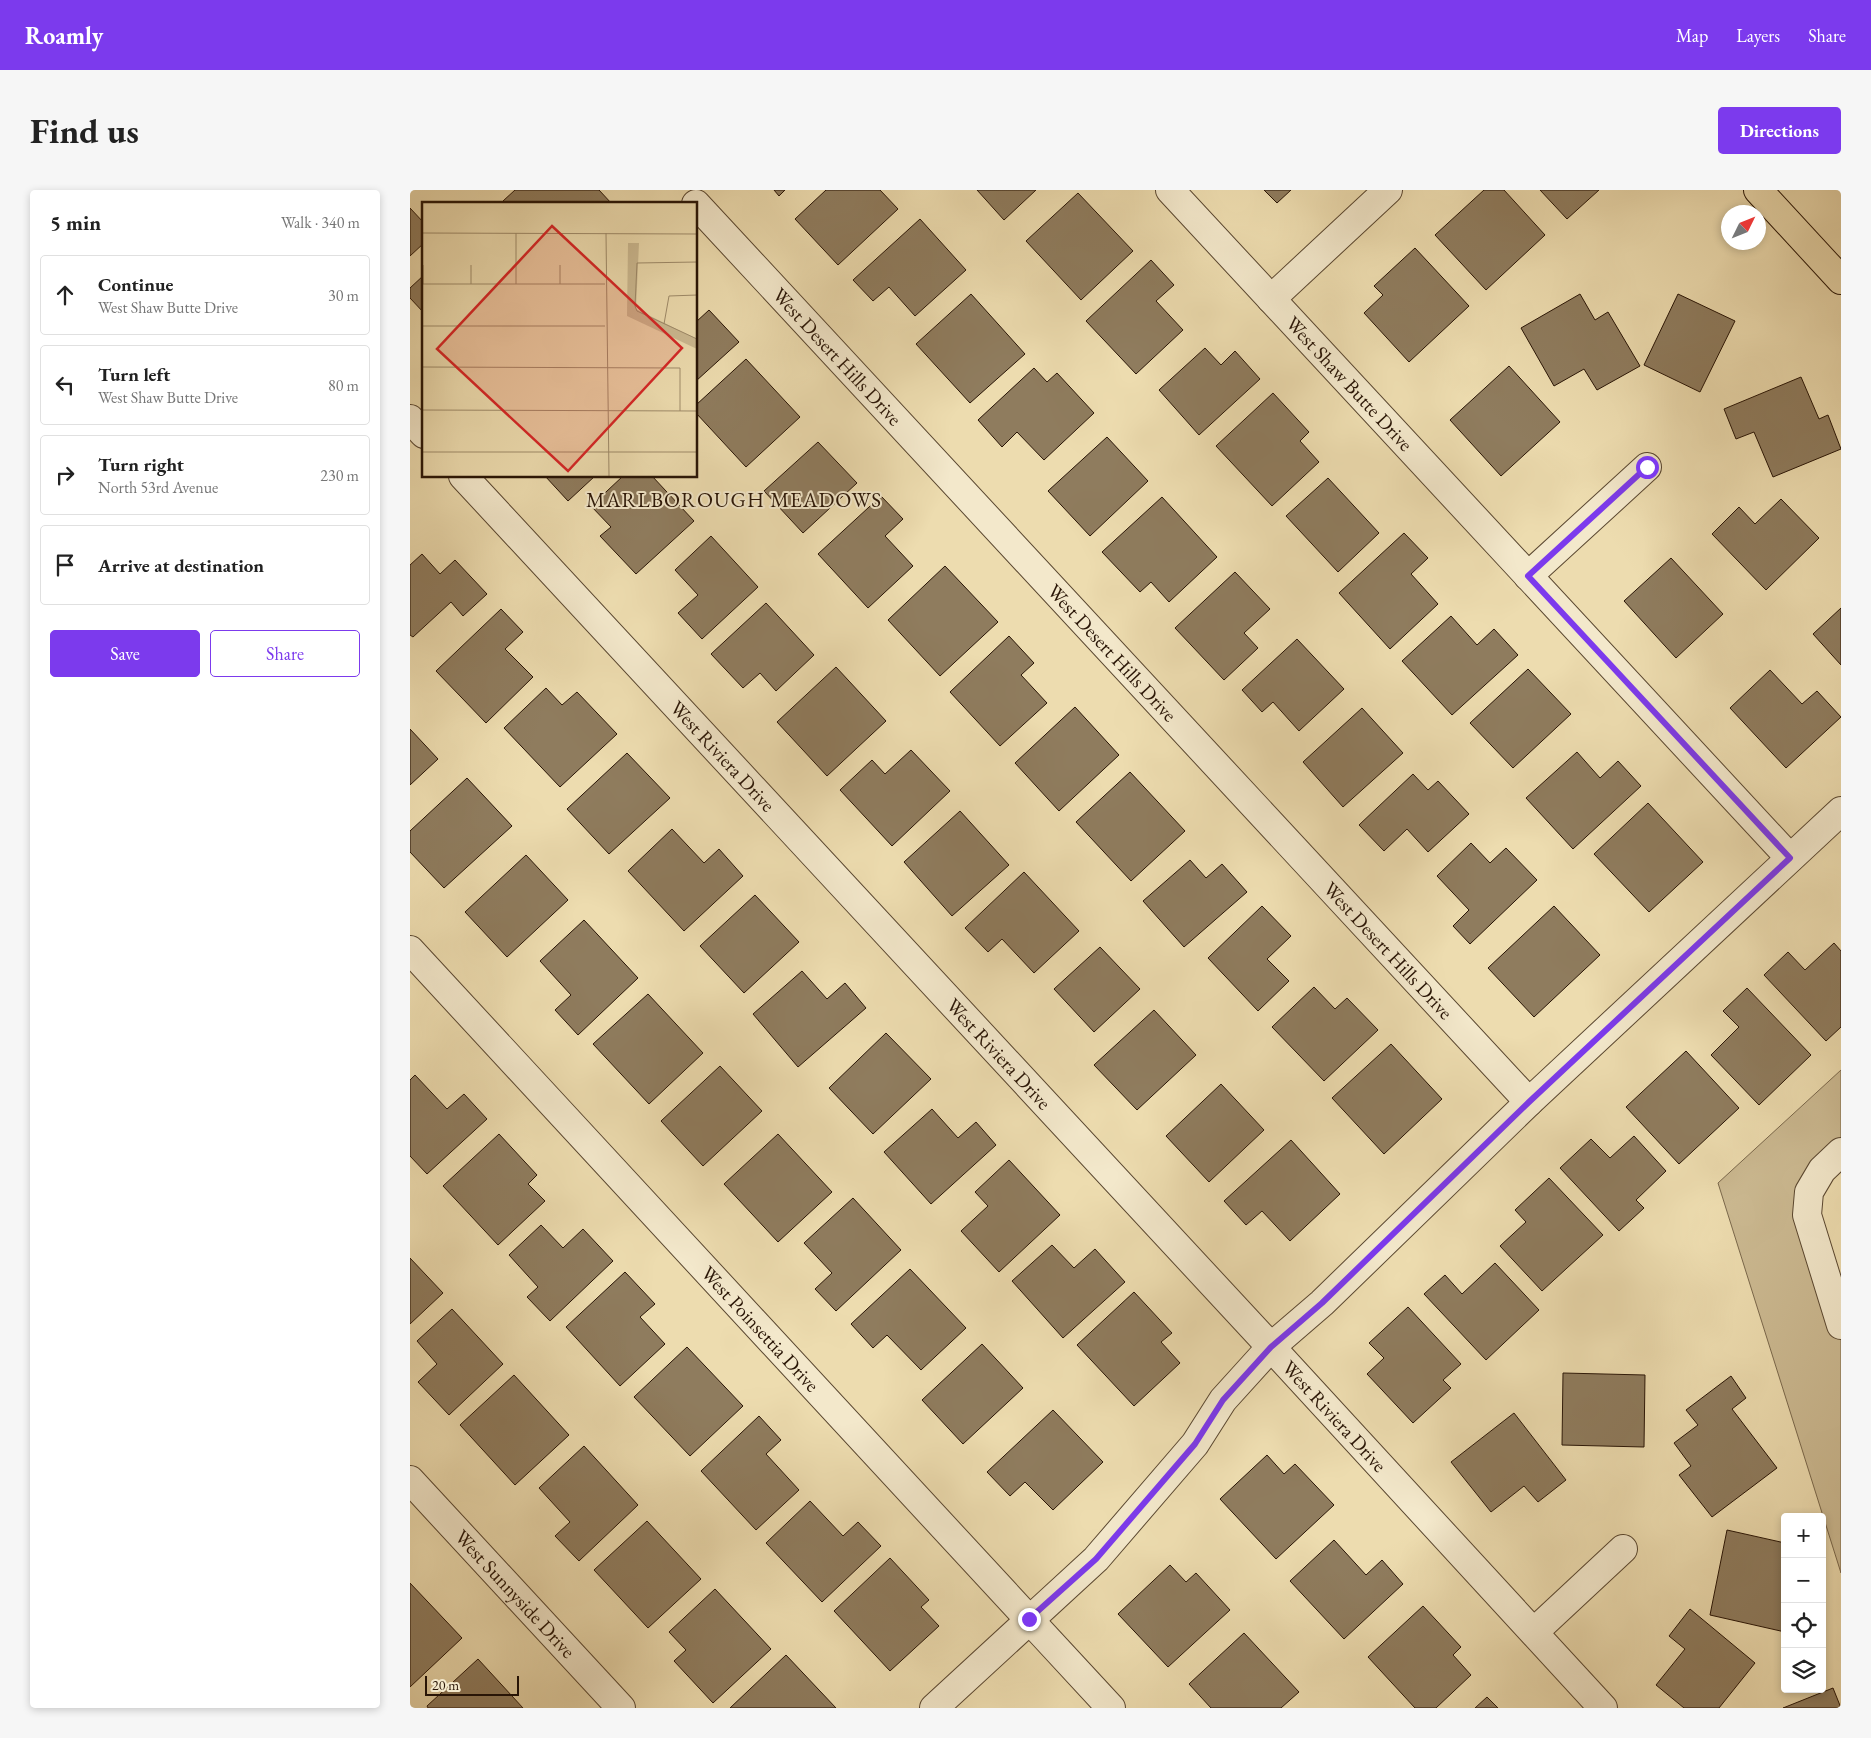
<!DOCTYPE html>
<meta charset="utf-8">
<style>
body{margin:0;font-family:"EB Garamond",serif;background:#f6f6f6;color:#222}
.controls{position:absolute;right:15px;bottom:15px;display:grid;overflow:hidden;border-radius:5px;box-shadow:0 2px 8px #0003}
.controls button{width:45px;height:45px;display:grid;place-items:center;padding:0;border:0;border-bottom:1px solid #e0e0e0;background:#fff;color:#222;font:25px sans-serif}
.compass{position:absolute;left:1311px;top:15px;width:45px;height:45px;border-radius:50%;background:#fff;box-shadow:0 2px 8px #0003;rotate:47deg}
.scale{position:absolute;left:15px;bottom:12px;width:94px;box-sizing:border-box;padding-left:5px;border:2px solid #291506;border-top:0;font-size:14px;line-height:18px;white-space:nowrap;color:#291506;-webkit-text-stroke:4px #f3e8cb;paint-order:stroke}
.stop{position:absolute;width:15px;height:15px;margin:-11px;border:4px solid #7c3aed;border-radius:50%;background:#fff}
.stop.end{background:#7c3aed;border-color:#fff;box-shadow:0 1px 5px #0008}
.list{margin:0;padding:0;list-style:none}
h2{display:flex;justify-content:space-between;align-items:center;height:65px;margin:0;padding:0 20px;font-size:21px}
h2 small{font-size:16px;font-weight:400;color:#767676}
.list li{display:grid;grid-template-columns:32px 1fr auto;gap:15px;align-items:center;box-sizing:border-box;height:80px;margin:0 10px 10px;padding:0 10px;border:1px solid #e0e0e0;border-radius:5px}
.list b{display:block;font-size:19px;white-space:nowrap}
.list p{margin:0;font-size:16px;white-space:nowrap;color:#767676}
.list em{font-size:16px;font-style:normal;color:#767676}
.actions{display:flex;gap:10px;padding:15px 20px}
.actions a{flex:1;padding:11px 0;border:1px solid #7c3aed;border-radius:5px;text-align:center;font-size:18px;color:#7c3aed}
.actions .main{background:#7c3aed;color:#fff}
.icon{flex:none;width:28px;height:28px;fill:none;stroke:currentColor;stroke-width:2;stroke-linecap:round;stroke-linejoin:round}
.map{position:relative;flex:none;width:1431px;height:1518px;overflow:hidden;border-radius:5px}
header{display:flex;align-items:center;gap:30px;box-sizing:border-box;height:70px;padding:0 25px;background:#7c3aed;color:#fff}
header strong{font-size:24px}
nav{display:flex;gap:28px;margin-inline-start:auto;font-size:18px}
.intro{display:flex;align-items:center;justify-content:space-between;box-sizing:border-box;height:120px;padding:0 30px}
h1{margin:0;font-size:35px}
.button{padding:12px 22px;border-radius:5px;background:#7c3aed;color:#fff;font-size:18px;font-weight:700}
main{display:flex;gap:30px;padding:0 30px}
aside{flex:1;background:#fff;border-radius:5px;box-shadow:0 2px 8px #0003}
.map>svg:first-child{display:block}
.green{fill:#ccba92;stroke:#7a684c}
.building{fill:#8f7c5e;stroke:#291506}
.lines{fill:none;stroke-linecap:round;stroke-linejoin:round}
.minor-casing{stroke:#5a4730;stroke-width:30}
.major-casing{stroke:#291506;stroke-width:30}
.minor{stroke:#f3e8cb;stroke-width:28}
.major{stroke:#eddcaf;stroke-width:28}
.route{stroke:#7c3aed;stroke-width:6}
.labels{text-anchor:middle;stroke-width:4;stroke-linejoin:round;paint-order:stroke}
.street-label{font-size:20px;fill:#291506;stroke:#f3e8cb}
.neighbourhood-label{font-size:21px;letter-spacing:1px;fill:#291506;stroke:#f3e8cb}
.inset-road{fill:none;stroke:#9f8c6b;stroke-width:1}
.view{fill:#d62828;fill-opacity:0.15;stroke:#d62828;stroke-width:2.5}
.inset-edge{fill:none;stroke:#291506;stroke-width:2.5}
</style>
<header>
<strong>Roamly</strong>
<nav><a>Map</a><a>Layers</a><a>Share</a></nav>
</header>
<div class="intro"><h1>Find us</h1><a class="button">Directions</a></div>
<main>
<aside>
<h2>5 min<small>Walk · 340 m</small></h2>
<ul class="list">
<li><svg class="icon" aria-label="ahead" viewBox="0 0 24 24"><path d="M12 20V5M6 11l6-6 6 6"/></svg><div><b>Continue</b><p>West Shaw Butte Drive</p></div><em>30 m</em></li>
<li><svg class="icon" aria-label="left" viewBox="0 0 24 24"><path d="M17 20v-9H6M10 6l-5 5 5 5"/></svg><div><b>Turn left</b><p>West Shaw Butte Drive</p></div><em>80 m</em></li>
<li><svg class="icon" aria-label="right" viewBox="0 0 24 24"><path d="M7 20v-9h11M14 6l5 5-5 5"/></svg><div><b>Turn right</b><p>North 53rd Avenue</p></div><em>230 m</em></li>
<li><svg class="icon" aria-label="arrive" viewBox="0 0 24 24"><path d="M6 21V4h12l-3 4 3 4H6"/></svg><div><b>Arrive at destination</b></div></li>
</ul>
<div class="actions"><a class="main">Save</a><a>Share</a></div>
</aside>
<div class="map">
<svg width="1431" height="1518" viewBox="0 0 1431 1518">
<rect width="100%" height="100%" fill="#eddcaf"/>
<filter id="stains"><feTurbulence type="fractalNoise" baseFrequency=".004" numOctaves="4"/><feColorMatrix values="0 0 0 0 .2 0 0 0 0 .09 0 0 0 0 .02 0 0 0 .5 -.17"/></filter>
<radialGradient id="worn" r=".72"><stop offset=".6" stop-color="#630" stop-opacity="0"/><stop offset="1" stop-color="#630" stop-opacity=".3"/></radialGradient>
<path class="green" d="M 1431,880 L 1431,962 L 1399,1002 L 1431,1136 L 1431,1383 L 1308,993 Z"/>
<g class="building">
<path d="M 105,0 L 189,0 L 202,14 L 96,14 L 93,11 Z"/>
<path d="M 364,0 L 375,0 L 369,6 Z"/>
<path d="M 416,0 L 470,0 L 488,19 L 428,75 L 385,29 Z"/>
<path d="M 567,0 L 626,0 L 594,30 Z"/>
<path d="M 854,0 L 881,0 L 867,13 Z"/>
<path d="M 1074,0 L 1094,0 L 1135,45 L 1076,100 L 1025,45 Z"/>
<path d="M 1130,0 L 1189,0 L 1157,29 Z"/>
<path d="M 668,3 L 723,61 L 671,110 L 616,51 Z"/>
<path d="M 0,18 L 14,33 L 14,53 L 0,66 Z"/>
<path d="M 510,29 L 556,80 L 505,126 L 479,97 L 463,111 L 443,90 Z"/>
<path d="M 1005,58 L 1059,116 L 999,172 L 954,123 L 973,105 L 964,96 Z"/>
<path d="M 741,70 L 764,95 L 746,111 L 773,140 L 726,184 L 676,131 Z"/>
<path d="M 14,85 L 14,123 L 0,108 L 0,98 Z"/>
<path d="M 561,104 L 615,164 L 560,213 L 506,154 Z"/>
<path d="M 1170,104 L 1185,130 L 1198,122 L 1230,176 L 1187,200 L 1174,179 L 1144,196 L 1111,138 Z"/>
<path d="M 1268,104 L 1325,131 L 1290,202 L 1234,175 Z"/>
<path d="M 299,120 L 329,152 L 286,191 L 286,132 Z"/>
<path d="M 795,158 L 811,175 L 825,161 L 850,189 L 789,245 L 749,200 Z"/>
<path d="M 336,169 L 390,227 L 336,277 L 286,223 L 286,215 Z"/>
<path d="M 1099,176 L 1150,232 L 1091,286 L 1040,230 Z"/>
<path d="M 624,178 L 637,192 L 647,183 L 684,223 L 634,270 L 607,242 L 592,257 L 568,230 Z"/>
<path d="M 1391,187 L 1409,229 L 1418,225 L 1431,259 L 1363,287 L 1344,242 L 1326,249 L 1314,219 Z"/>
<path d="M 863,203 L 899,242 L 890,251 L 909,272 L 862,316 L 806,256 Z"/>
<path d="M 697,247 L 738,291 L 680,346 L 638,301 Z"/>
<path d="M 408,252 L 447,293 L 393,343 L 354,301 Z"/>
<path d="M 135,286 L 185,286 L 158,311 Z"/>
<path d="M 213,286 L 242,286 L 284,331 L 226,384 L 190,346 L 201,337 L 181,316 Z"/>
<path d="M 918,288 L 969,343 L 928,382 L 876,326 Z"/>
<path d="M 471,306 L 493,329 L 475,346 L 503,376 L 458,418 L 408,364 Z"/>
<path d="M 752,307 L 807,367 L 759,412 L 741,392 L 730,402 L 692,362 Z"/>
<path d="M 1371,309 L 1409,348 L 1356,400 L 1302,344 L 1329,317 L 1345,334 Z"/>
<path d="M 994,343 L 1018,368 L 1001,384 L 1028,414 L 980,459 L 929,403 Z"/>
<path d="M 301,346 L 348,397 L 292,449 L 268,423 L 288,405 L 265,380 Z"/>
<path d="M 12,364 L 30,384 L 45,370 L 77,404 L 53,426 L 41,412 L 3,447 L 0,445 L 0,375 Z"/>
<path d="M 1261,368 L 1313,424 L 1266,468 L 1214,411 Z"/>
<path d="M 535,376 L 588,432 L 530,486 L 478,430 Z"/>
<path d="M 825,382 L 860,419 L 834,443 L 848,458 L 814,490 L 765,438 Z"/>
<path d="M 356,413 L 404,465 L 366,501 L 350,483 L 333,498 L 301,464 Z"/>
<path d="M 1431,418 L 1431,475 L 1403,444 Z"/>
<path d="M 91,419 L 113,442 L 95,459 L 123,487 L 76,533 L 26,481 Z"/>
<path d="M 1041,426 L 1067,455 L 1084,439 L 1108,465 L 1042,525 L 992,471 Z"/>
<path d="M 599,446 L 624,473 L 611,485 L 637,513 L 590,556 L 540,502 Z"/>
<path d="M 887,449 L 934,499 L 889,541 L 863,512 L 852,522 L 832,500 Z"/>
<path d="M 426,477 L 476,531 L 417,586 L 367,532 Z"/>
<path d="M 1118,479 L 1161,524 L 1103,578 L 1060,533 Z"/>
<path d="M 1360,480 L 1392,514 L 1407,501 L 1431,527 L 1376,578 L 1320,518 Z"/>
<path d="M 136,498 L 152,515 L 167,502 L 207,544 L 150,597 L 94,538 Z"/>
<path d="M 665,517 L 709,565 L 649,621 L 605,573 Z"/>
<path d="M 952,518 L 993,563 L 933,617 L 893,572 Z"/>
<path d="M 0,539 L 28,569 L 0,595 Z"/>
<path d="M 501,560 L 540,601 L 482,656 L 430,600 L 462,570 L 475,584 Z"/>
<path d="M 1167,562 L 1190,588 L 1208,571 L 1231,596 L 1163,659 L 1116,608 Z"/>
<path d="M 217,563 L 260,608 L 199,664 L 157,619 Z"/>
<path d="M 720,582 L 775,641 L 721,691 L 666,632 Z"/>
<path d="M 1003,584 L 1018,600 L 1028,591 L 1059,624 L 1018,662 L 997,639 L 974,661 L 949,635 Z"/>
<path d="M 57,588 L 102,636 L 34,698 L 0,662 L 0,641 Z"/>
<path d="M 1238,613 L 1293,672 L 1239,722 L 1184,664 Z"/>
<path d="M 550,621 L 599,675 L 542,726 L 494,672 Z"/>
<path d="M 262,639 L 294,673 L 309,659 L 333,686 L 274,741 L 218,681 Z"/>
<path d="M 1061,653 L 1080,673 L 1096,658 L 1127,690 L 1060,754 L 1043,736 L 1059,720 L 1027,686 Z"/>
<path d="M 116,665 L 158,710 L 97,767 L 55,722 Z"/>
<path d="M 780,670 L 796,688 L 812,674 L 837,702 L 774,757 L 733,711 Z"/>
<path d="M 614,682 L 669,741 L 624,783 L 592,749 L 578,762 L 555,738 Z"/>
<path d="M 345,705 L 389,752 L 334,803 L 290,756 Z"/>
<path d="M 852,716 L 881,746 L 857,769 L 879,791 L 848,821 L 798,768 Z"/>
<path d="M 1144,716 L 1190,765 L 1124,827 L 1078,778 Z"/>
<path d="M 174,730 L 228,788 L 168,845 L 145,820 L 161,805 L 130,771 Z"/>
<path d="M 1424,753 L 1431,761 L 1431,837 L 1416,851 L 1354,785 L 1378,762 L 1395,780 Z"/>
<path d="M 690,757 L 730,799 L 684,842 L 644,799 Z"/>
<path d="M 392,781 L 417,809 L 435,793 L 456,818 L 388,877 L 343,824 Z"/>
<path d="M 904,797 L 925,819 L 937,808 L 968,840 L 914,891 L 862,837 Z"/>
<path d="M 1337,798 L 1401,865 L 1349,915 L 1301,865 L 1329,837 L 1313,821 Z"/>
<path d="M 238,804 L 293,863 L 239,914 L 183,854 Z"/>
<path d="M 744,820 L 786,865 L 727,920 L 684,875 Z"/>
<path d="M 476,843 L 521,889 L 463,944 L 419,898 Z"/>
<path d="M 981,854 L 1032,909 L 974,964 L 922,908 Z"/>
<path d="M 1276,861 L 1329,918 L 1269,974 L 1216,917 Z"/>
<path d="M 310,876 L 352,921 L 293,976 L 251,931 Z"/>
<path d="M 5,885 L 37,919 L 54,904 L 77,929 L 17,984 L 0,966 L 0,890 Z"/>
<path d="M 811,894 L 854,940 L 799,992 L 756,946 Z"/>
<path d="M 522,919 L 548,948 L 566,932 L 586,955 L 521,1014 L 474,962 Z"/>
<path d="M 89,944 L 127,985 L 118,994 L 135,1011 L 88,1055 L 33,996 Z"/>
<path d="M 368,944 L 422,1002 L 368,1052 L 314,994 Z"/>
<path d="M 1224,946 L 1256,981 L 1226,1010 L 1234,1018 L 1209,1041 L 1150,978 L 1181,949 L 1200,968 Z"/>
<path d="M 881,950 L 930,1004 L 880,1051 L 852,1021 L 836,1035 L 814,1011 Z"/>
<path d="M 599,970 L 650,1025 L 589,1082 L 551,1041 L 578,1016 L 565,1002 Z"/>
<path d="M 1139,988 L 1193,1045 L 1132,1101 L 1090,1056 L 1116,1032 L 1105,1020 Z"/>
<path d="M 443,1008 L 491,1060 L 426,1121 L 405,1099 L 422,1083 L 394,1053 Z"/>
<path d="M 131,1035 L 153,1058 L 173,1039 L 203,1071 L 140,1131 L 117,1107 L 128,1097 L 99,1065 Z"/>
<path d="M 642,1055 L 664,1078 L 685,1059 L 715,1092 L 653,1148 L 602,1091 Z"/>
<path d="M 0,1068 L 33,1103 L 0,1134 Z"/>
<path d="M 1085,1073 L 1129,1120 L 1076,1170 L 1014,1104 L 1035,1085 L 1052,1104 Z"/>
<path d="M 500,1079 L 556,1138 L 511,1180 L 477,1145 L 463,1158 L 441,1134 Z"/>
<path d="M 215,1082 L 245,1114 L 230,1127 L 255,1154 L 210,1196 L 156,1137 Z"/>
<path d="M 724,1102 L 762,1143 L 751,1152 L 770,1173 L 724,1216 L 667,1155 Z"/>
<path d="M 998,1117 L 1051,1174 L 1033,1190 L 1041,1198 L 1003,1233 L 957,1184 L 974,1168 L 959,1153 Z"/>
<path d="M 42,1119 L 93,1174 L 39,1225 L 8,1192 L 27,1174 L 7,1151 Z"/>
<path d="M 572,1154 L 613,1198 L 553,1254 L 512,1210 Z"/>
<path d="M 277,1157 L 333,1216 L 280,1266 L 224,1207 Z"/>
<path d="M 1153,1183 L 1235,1185 L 1234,1257 L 1152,1255 Z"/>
<path d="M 104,1185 L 159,1245 L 105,1295 L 50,1235 Z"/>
<path d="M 1321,1186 L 1336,1208 L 1322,1219 L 1367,1278 L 1302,1327 L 1269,1285 L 1281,1276 L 1264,1253 L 1288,1235 L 1276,1220 Z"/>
<path d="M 643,1220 L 693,1272 L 643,1320 L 615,1292 L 600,1306 L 577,1282 Z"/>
<path d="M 1104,1223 L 1156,1290 L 1128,1312 L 1114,1296 L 1081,1322 L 1041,1272 Z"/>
<path d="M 349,1226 L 371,1250 L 356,1264 L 389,1300 L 346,1340 L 291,1281 Z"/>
<path d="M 174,1256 L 228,1315 L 169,1371 L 145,1346 L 160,1332 L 129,1298 Z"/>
<path d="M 857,1265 L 874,1284 L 885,1274 L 924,1315 L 866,1369 L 810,1309 Z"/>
<path d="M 400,1311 L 433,1346 L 448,1332 L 471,1356 L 412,1412 L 356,1353 Z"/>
<path d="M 237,1331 L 291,1389 L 238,1438 L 184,1380 Z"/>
<path d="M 1317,1340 L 1375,1353 L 1375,1442 L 1300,1425 Z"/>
<path d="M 924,1350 L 956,1385 L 972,1370 L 993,1394 L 934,1449 L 880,1391 Z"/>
<path d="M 480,1368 L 519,1410 L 511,1417 L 529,1436 L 480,1481 L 424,1421 Z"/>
<path d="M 760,1375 L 776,1392 L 786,1383 L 820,1420 L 758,1477 L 708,1424 Z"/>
<path d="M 0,1393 L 52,1448 L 0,1497 Z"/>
<path d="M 305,1399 L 361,1459 L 303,1513 L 264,1471 L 276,1460 L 259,1442 Z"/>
<path d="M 1013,1416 L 1051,1457 L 1043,1465 L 1061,1485 L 1026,1518 L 1005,1518 L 958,1467 Z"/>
<path d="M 1280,1419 L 1345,1473 L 1309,1518 L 1274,1518 L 1246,1495 L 1275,1459 L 1259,1446 Z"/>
<path d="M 834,1443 L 889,1502 L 871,1518 L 801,1518 L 779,1494 Z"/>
<path d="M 376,1465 L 426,1518 L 320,1518 Z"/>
<path d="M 68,1469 L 113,1518 L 18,1518 L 17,1516 Z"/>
<path d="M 1423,1498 L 1431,1518 L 1373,1518 Z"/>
<path d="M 1077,1507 L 1088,1518 L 1065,1518 Z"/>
</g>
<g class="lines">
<defs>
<g id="minor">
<path id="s1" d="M 760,0 L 1380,668"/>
<path id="s2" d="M 286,14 L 1119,912"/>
<path d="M 861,109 L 978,0"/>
<path d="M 0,229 L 14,244"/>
<path id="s3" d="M 53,286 L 861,1157 L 1193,1518"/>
<path d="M 1118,386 L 1237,277"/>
<path id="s4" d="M 0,760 L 701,1518"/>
<path d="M 1431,962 L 1412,980 L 1399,1002 L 1397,1025 L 1431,1135"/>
<path id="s5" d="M 0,1290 L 211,1518"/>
<path d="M 1124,1442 L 1213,1359"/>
<path d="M 524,1518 L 686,1369 L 785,1254 L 813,1210 L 861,1157 L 912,1113 L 1119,912 L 1431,621"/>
</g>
<path id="major" d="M 1348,0 L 1431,90"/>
</defs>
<use href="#minor" class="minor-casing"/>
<use href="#major" class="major-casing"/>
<use href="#minor" class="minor"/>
<use href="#major" class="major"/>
</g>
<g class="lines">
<path class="route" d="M 619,1429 L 686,1369 L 785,1254 L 813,1210 L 861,1157 L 912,1113 L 1119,912 L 1380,668 L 1118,386 L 1237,277"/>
</g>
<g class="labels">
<g class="street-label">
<text dy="7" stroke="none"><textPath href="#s2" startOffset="208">West Desert Hills Drive</textPath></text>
<text dy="7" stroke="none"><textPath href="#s1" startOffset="264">West Shaw Butte Drive</textPath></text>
<text dy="7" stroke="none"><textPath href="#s2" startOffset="612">West Desert Hills Drive</textPath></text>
<text dy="7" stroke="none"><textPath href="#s3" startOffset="382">West Riviera Drive</textPath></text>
<text dy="7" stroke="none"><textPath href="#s2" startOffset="1018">West Desert Hills Drive</textPath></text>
<text dy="7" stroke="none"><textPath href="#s3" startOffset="788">West Riviera Drive</textPath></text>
<text dy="7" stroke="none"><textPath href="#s4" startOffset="516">West Poinsettia Drive</textPath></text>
<text dy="7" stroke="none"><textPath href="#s3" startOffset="1282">West Riviera Drive</textPath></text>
<text dy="7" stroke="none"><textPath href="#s5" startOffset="155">West Sunnyside Drive</textPath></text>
</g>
<g class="neighbourhood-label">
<text x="324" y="317">MARLBOROUGH MEADOWS</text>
</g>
</g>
<g transform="translate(12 12)">
<rect width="275" height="275" fill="#eddcaf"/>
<path d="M 206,41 L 217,41 L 214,107 L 275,137 L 275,147 L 205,114 Z" fill="#ccba92"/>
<path class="inset-road" d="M 0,31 L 275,32M 184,31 L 187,274M 275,60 L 215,61 L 213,104 L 215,109 L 275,137M 0,82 L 183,82M 1,82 L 1,63M 49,82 L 49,63M 94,82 L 94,31M 138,82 L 138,63M 242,122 L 247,94 L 275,93M 0,124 L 183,124M 0,165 L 258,166 L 258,209M 0,208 L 275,209M 0,250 L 275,250"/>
<path class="view" d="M 130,24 L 260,146 L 146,269 L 15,147 Z"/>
<rect width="275" height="275" class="inset-edge"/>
</g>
<rect width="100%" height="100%" filter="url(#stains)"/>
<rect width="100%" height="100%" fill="url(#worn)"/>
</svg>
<div class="controls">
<button>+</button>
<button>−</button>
<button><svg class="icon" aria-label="locate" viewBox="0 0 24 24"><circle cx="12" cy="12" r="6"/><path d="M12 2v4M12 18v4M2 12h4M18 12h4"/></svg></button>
<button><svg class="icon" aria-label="layers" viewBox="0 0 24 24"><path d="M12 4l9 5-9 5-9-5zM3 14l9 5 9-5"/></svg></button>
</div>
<svg class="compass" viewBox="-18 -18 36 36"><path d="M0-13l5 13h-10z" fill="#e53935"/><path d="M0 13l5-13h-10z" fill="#767676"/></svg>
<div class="scale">20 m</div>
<div class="stop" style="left:1237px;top:277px"></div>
<div class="stop end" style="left:619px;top:1429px"></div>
</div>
</main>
